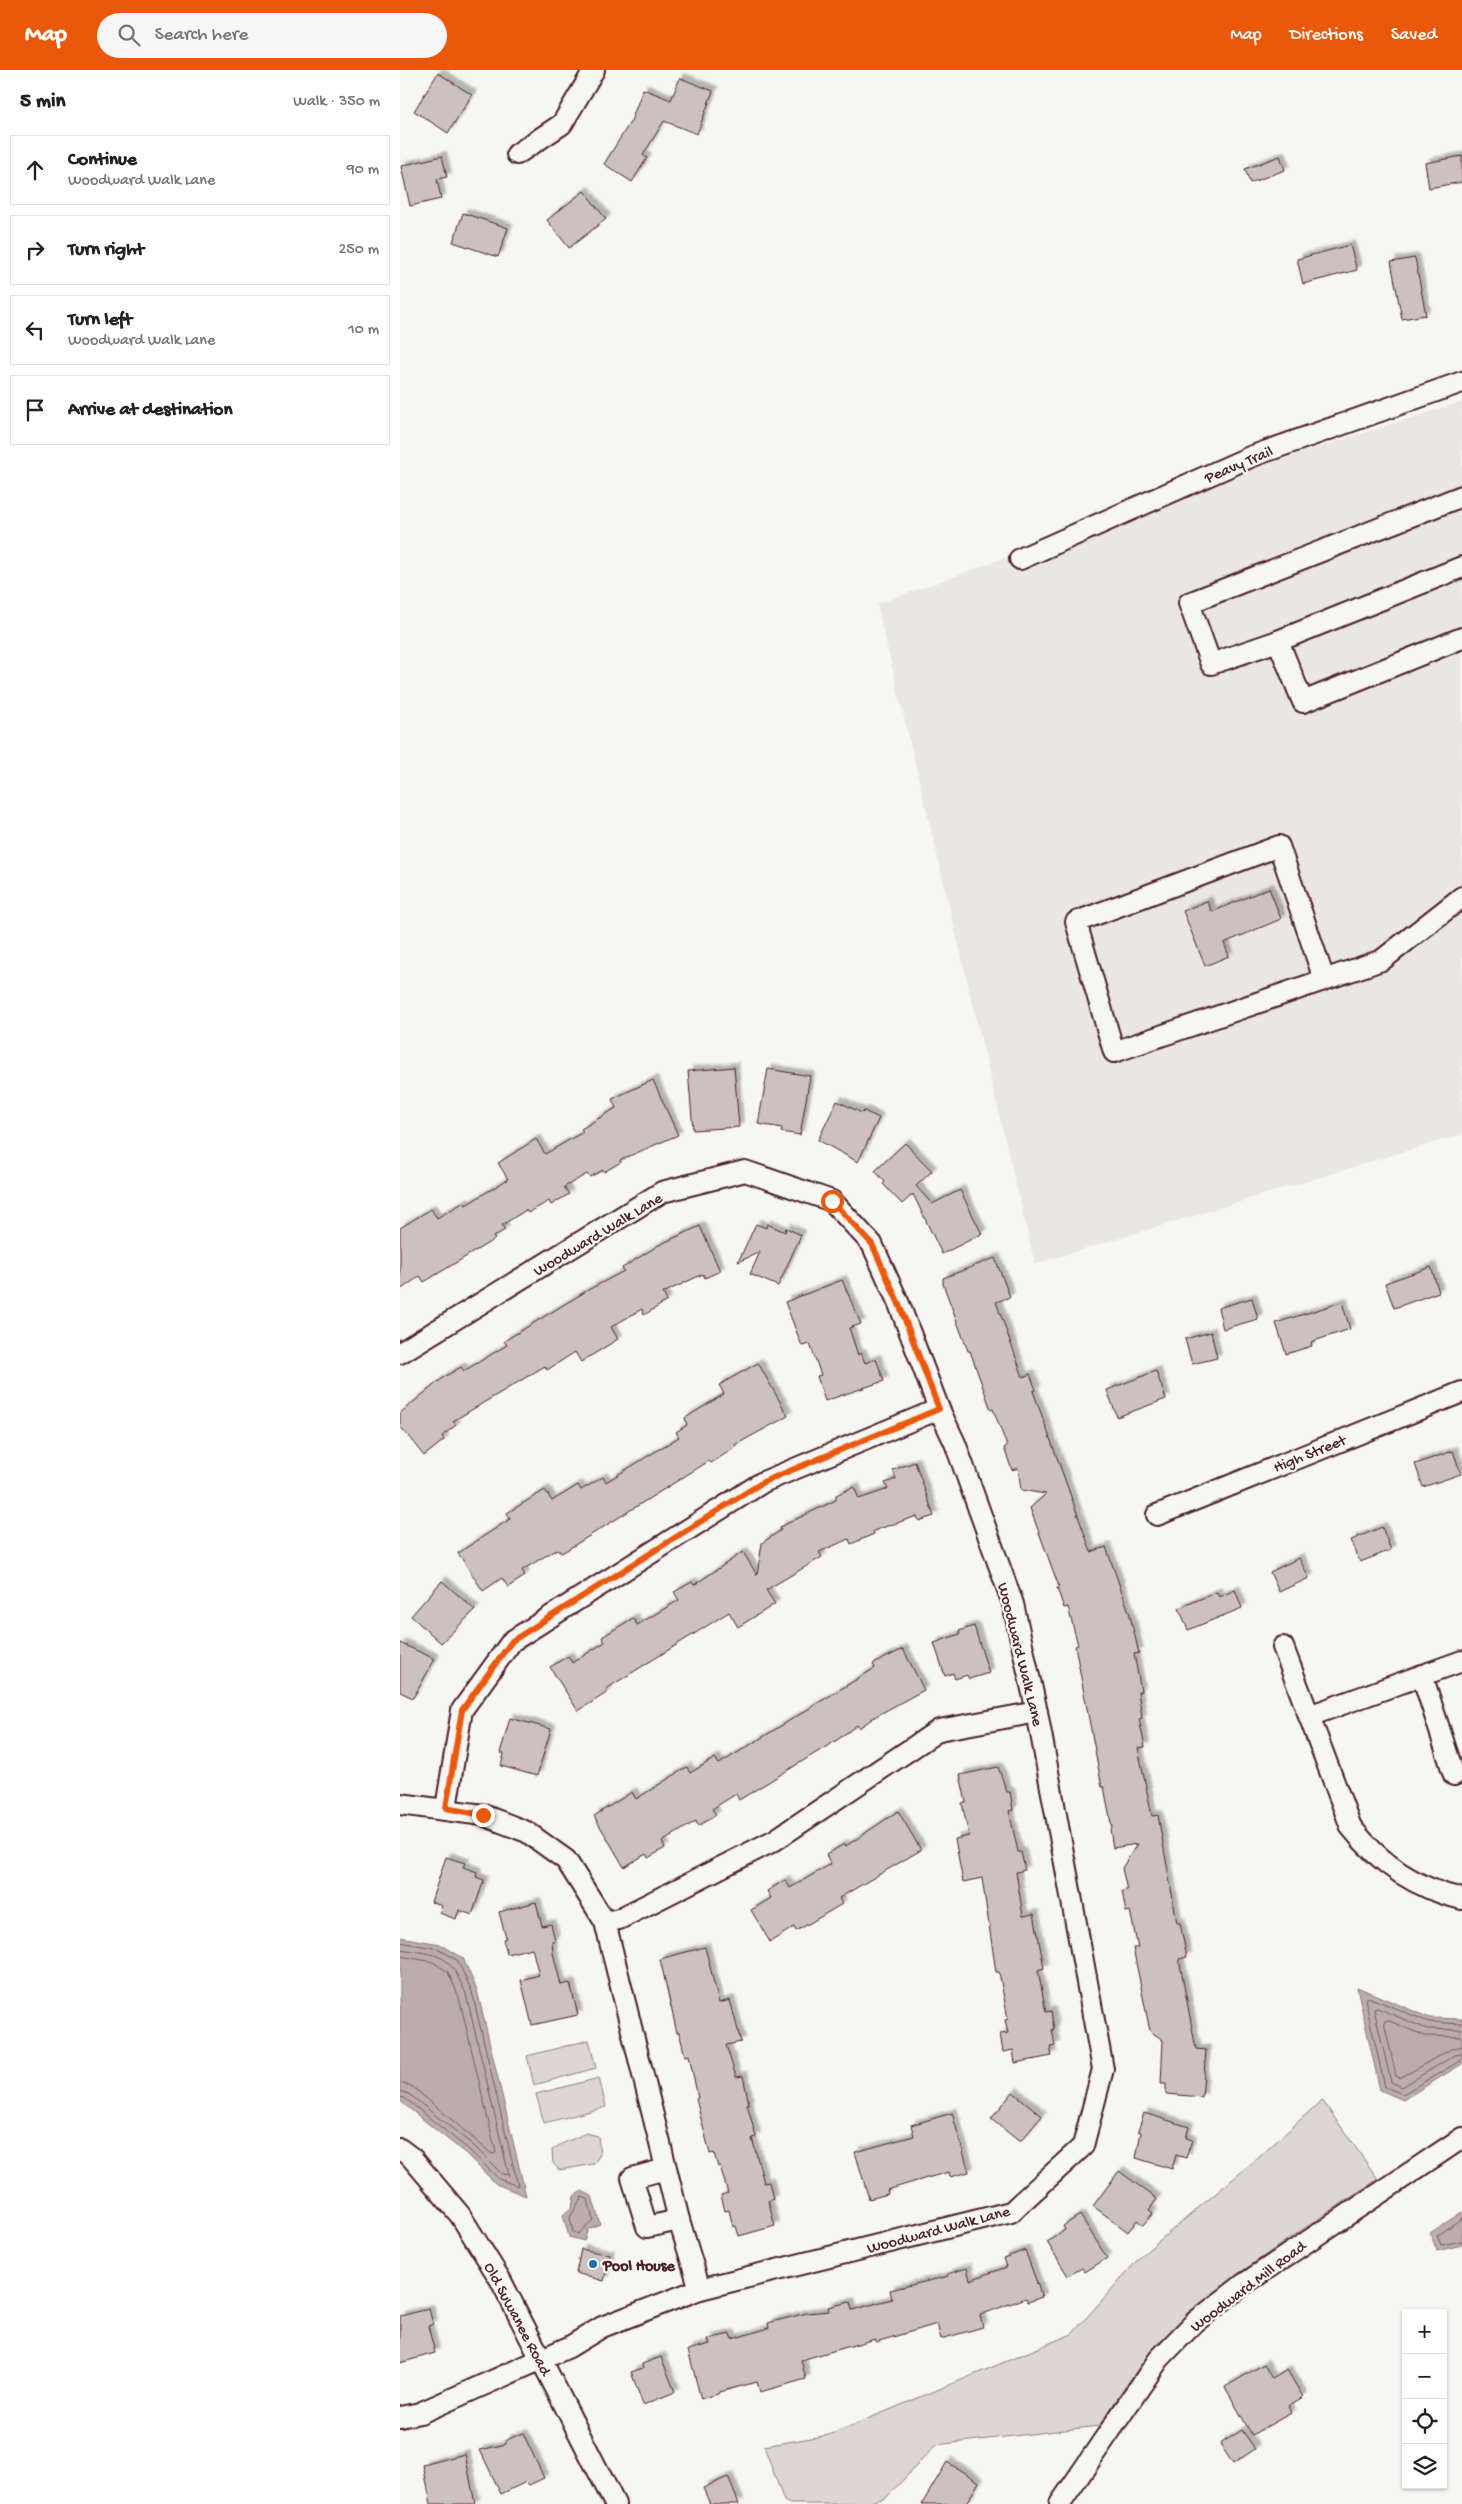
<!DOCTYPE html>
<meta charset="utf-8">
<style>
body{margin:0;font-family:"Gochi Hand",sans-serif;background:#f6f6f6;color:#202124}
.controls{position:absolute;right:15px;bottom:15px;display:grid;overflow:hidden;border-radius:0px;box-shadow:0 1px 4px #0004}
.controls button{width:45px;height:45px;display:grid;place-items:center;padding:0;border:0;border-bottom:1px solid #e0e0e0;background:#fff;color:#202124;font:25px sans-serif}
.stop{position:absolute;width:15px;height:15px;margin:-11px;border:4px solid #ea580c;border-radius:50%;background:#fff}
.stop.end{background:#ea580c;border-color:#fff;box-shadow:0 1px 5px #0008}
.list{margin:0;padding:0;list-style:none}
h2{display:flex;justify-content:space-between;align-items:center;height:65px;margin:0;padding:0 20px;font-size:21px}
h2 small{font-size:16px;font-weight:400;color:#757577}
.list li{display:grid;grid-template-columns:32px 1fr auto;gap:15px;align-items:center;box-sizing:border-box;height:70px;margin:0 10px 10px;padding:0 10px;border:1px solid #e0e0e0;border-radius:0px}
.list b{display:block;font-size:19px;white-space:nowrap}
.list p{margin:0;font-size:16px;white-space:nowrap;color:#757577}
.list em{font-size:16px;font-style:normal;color:#757577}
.icon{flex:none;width:28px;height:28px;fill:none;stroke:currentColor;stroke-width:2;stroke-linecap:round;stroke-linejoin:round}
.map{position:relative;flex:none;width:1062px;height:2434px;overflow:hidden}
header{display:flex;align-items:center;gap:30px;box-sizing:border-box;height:70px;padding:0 25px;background:#ea580c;color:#fff}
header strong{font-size:24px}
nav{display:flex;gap:28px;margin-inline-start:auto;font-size:18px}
.search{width:350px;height:45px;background:#f6f6f6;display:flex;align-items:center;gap:12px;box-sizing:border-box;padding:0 18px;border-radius:28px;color:#757577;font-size:19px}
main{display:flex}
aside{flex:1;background:#fff}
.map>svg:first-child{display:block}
.built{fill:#e9e6e3}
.green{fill:#ddd6d5;stroke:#947a80}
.water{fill:#bbadae;stroke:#8e747a}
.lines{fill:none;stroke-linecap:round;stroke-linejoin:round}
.shore{stroke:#77585f;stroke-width:1}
.building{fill:#ccc1c0;stroke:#4a1f2b;filter:url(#shadow)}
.minor-casing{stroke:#4a1f2b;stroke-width:24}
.minor{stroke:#f6f6f2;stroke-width:20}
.route{stroke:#ea580c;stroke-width:6}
.poi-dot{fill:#1f6fb2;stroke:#f6f6f2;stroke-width:2}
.labels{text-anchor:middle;stroke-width:4.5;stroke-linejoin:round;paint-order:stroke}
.street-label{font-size:16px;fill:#4a1f2b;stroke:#f6f6f2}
.poi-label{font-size:16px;font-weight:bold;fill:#4a1f2b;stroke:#f6f6f2;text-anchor:start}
</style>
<header>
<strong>Map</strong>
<div class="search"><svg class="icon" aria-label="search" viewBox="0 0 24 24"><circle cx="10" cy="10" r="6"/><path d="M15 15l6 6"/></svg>Search here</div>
<nav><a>Map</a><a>Directions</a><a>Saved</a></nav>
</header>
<main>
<aside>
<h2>5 min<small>Walk · 350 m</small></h2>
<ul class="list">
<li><svg class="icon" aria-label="ahead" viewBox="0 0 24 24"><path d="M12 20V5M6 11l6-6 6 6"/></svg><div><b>Continue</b><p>Woodward Walk Lane</p></div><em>90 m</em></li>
<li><svg class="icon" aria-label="right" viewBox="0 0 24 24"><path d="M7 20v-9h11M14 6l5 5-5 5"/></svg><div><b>Turn right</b></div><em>250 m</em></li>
<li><svg class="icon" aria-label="left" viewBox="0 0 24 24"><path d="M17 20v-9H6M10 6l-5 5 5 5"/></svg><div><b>Turn left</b><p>Woodward Walk Lane</p></div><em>10 m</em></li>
<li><svg class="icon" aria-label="arrive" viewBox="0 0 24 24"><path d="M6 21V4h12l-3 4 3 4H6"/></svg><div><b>Arrive at destination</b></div></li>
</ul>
</aside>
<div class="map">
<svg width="1062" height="2434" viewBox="0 0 1062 2434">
<defs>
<filter id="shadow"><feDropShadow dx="4.5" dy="-4.5" stdDeviation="1" flood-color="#0004"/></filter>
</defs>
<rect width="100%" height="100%" fill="#f6f6f2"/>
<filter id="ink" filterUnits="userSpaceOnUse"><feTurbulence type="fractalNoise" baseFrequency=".02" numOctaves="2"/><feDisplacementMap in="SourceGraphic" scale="10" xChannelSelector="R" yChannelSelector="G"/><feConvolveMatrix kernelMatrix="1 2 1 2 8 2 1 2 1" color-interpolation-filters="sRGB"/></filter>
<g filter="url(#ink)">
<path class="built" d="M 1062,332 L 1062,1064 L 635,1194 L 477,534 L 896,384 Z"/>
<g class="green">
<path d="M 189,1970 L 196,1998 L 134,2015 L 127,1986 Z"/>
<path d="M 199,2008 L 206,2037 L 144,2053 L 136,2024 Z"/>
<path d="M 922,2030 L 978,2109 C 905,2159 827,2205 765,2268 C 739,2294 719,2326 699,2356 L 536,2375 L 486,2428 L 463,2434 L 390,2434 L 384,2431 L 364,2376 L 429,2365 L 672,2264 L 742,2185 L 857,2089 Z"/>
<path d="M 186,2063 L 198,2066 L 200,2084 L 194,2094 L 159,2100 L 153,2093 L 152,2080 C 163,2072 174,2069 186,2063 Z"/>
</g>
<g class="water">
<path d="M 0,1867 L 40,1874 L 63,1888 L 77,1920 L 126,2126 L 96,2114 L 66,2084 L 0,2031 Z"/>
<path d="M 957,1917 L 1030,1948 L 1062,1949 L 1062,1994 L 1003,2030 L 980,2020 Z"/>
<path d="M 182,2121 L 192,2126 L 200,2154 L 188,2159 L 184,2171 L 169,2167 L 163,2145 L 172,2137 L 174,2126 Z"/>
<path d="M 1062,2142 L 1062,2175 L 1037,2181 L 1030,2163 Z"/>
</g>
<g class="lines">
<g class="shore">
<path d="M 0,1872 L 39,1879 L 58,1891 L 72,1922 L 118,2116 L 99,2109 L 69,2080 L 5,2028 L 0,2027"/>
<path d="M 0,1879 C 43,1886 48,1882 66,1924 L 109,2105 L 102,2104 L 74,2076 L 9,2024 L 0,2021"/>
<path d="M 0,1886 L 33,1892 L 48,1902 L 59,1927 L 96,2083 L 92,2084 L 13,2017 L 0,2013"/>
<path d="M 1062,1954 L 1029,1952 L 968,1927 L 965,1929 L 985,2017 L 1003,2024 L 1062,1990"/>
<path d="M 1062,1960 L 1027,1959 L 977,1938 L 974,1939 L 991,2012 L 1002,2017 L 1055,1985 L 1062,1984"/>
<path d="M 1062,1967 L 1025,1966 L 987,1950 L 984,1952 L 996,2006 L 1000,2008 L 1051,1979 L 1062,1976"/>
<path d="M 182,2127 L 188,2129 L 193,2150 L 178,2164 L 173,2162 L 170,2148 Z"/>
<path d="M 1062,2148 L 1037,2166 L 1041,2175 L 1062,2171"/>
</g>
</g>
<g class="building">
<path d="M 38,3 L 72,25 L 48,63 L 14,41 Z"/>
<path d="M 280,8 L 313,21 L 297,64 L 264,51 L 243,85 L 247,88 L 232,112 L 204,94 L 231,51 L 243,19 L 271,30 Z"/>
<path d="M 42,86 L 47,107 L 37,109 L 41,129 L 10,136 L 1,96 Z"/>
<path d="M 880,86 L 885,100 L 850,113 L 845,99 Z"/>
<path d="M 1062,86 L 1062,112 L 1029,118 L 1025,93 Z"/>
<path d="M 184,121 L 206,149 L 169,178 L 147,150 Z"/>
<path d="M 63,143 L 108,158 L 98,187 L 53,172 Z"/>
<path d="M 950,175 L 957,200 L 903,214 L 897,189 Z"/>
<path d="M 1015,188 L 1026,245 L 1002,249 L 991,192 Z"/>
<path d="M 869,818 L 881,849 L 824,873 L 829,886 L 805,896 L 783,841 L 807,831 L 812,842 Z"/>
<path d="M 334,997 L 339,1057 L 293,1060 L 288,1001 Z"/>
<path d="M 368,999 L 410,1006 L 400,1065 L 381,1062 L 382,1058 L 358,1054 Z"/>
<path d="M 253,1010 L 278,1065 L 220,1090 L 221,1092 L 204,1102 L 203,1100 L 190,1107 L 187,1104 L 164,1117 L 169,1124 L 151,1135 L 149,1131 L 128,1143 L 126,1140 L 102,1155 L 105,1160 L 93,1167 L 95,1169 L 24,1212 L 20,1206 L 0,1220 L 0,1158 L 31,1139 L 37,1148 L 64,1132 L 66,1135 L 108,1109 L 98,1093 L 136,1069 L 145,1084 L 183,1062 L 181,1059 L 216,1038 L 212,1029 Z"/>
<path d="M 437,1031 L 462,1043 L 464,1041 L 479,1048 L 458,1092 L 418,1070 Z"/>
<path d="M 505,1073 L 532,1101 L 516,1116 L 532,1134 L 560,1120 L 582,1164 L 542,1184 L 513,1124 L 502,1134 L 483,1114 L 485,1112 L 475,1101 Z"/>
<path d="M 356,1154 L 366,1158 L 367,1154 L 385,1162 L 386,1158 L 401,1165 L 378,1216 L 350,1204 L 360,1182 L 338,1192 Z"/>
<path d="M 300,1156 L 320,1201 L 305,1208 L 303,1204 L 263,1223 L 267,1231 L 244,1245 L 242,1239 L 211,1257 L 218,1269 L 181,1292 L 175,1282 L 147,1300 L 145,1296 L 53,1351 L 56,1355 L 42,1366 L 44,1370 L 24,1386 L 0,1356 L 0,1343 L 44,1307 L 61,1297 L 64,1301 L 107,1275 L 104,1271 L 188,1220 L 224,1201 L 222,1198 L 259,1175 Z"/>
<path d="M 595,1188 L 610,1227 L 596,1232 L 623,1307 L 630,1304 L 636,1320 L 633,1321 L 691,1482 L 706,1477 L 729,1542 L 739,1583 L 734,1584 L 741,1621 L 738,1622 L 742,1648 L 739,1649 L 745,1677 L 738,1678 L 752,1746 L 758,1745 L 777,1853 L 780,1853 L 787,1887 L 779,1889 L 796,1979 L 806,1980 L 802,2027 L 766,2024 L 766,2014 L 761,2014 L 763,1970 L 750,1961 L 733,1878 L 738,1878 L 730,1841 L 726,1842 L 722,1821 L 727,1820 L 722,1798 L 737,1774 L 713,1778 L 710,1759 L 712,1758 L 704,1717 L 702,1717 L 675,1576 L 678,1575 L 668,1537 L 664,1538 L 657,1518 L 659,1517 L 630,1438 L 646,1424 L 621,1420 L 618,1398 L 612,1400 L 604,1378 L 607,1376 L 593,1339 L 591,1340 L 570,1281 L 568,1281 L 543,1214 L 543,1208 Z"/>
<path d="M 1031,1197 L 1039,1222 L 994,1238 L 985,1213 Z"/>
<path d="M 442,1210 L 461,1254 L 449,1258 L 458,1285 L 461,1283 L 465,1293 L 476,1289 L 484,1311 L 425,1331 L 417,1306 L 421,1305 L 410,1274 L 402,1276 L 385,1232 Z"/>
<path d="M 852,1228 L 858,1249 L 823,1259 L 818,1238 Z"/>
<path d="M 942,1232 L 950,1259 L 911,1272 L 912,1276 L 886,1284 L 876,1253 Z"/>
<path d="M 811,1262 L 817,1288 L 792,1294 L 785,1269 Z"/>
<path d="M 358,1293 L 388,1346 L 335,1375 L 336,1377 L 311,1393 L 309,1391 L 162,1483 L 157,1479 L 122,1500 L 125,1506 L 108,1517 L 102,1508 L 83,1521 L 58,1483 L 110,1449 L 107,1443 L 145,1420 L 152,1431 L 178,1415 L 181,1420 L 203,1407 L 206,1412 L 279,1367 L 276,1362 L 287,1355 L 285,1348 L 324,1324 L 319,1315 Z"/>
<path d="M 756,1301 L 766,1329 L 717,1347 L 707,1320 Z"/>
<path d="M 1053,1381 L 1061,1404 L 1023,1417 L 1015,1394 Z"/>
<path d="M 515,1392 L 534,1446 L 519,1451 L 517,1446 L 473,1461 L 474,1464 L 451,1474 L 449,1469 L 419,1482 L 422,1487 L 366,1520 L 375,1534 L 338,1557 L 329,1542 L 206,1619 L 208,1622 L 178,1641 L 150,1597 L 168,1586 L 172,1593 L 205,1572 L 202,1567 L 233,1548 L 237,1555 L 279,1530 L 274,1522 L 292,1512 L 294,1515 L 343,1482 L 357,1505 L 362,1473 L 381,1460 L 380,1457 L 436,1430 L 436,1425 L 454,1417 L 459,1429 L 488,1419 L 485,1413 L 496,1409 L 493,1400 Z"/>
<path d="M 982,1457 L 991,1480 L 960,1492 L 951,1470 Z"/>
<path d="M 899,1488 L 909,1508 L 879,1522 L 870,1502 Z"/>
<path d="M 42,1511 L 75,1540 L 41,1573 L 11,1546 Z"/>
<path d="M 835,1520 L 842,1538 L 788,1560 L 779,1538 L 817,1522 L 819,1527 Z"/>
<path d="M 574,1556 L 589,1603 L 569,1609 L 567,1605 L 555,1609 L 553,1603 L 545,1606 L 534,1573 L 560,1564 L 559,1561 Z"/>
<path d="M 0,1573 L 35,1589 L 13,1628 L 0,1622 Z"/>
<path d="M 503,1579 L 524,1620 L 476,1646 L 459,1658 L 457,1655 L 437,1670 L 339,1730 L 336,1724 L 312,1739 L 316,1745 L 298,1756 L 296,1751 L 262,1772 L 265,1778 L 248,1788 L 246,1784 L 224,1797 L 194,1746 L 232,1722 L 236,1729 L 287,1697 L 290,1703 L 315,1688 L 319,1694 L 475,1598 L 473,1594 Z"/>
<path d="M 110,1648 L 151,1659 L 137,1706 L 101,1696 L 104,1684 L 100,1683 Z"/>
<path d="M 598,1697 L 607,1722 L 610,1722 L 613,1740 L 609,1741 L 618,1782 L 621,1782 L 625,1800 L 616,1802 L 623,1846 L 634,1844 L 644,1898 L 638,1900 L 646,1942 L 651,1941 L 654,1959 L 652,1959 L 655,1976 L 650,1977 L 652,1986 L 615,1993 L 613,1980 L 603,1982 L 600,1964 L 608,1963 L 605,1950 L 608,1949 L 599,1902 L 596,1902 L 582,1808 L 563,1812 L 555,1769 L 569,1766 L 562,1733 L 566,1732 L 560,1705 Z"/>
<path d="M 498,1741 L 521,1780 L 439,1828 L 442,1834 L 410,1853 L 396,1861 L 394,1857 L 370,1872 L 351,1840 L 371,1828 L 367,1821 L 385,1810 L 390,1818 L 431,1794 L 426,1785 L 444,1774 L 446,1776 Z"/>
<path d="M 46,1787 L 65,1793 L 63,1797 L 77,1802 L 76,1807 L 84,1810 L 72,1845 L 59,1840 L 56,1849 L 39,1843 L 42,1836 L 31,1832 Z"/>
<path d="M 136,1832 L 142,1856 L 151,1854 L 155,1870 L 152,1871 L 153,1883 L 161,1915 L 170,1913 L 178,1945 L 132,1955 L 121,1910 L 139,1905 L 132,1878 L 107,1884 L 103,1869 L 106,1868 L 99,1842 Z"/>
<path d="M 305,1877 L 319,1933 L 330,1930 L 341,1972 L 326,1975 L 336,2007 L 343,2006 L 349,2034 L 347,2034 L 356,2067 L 352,2068 L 364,2113 L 369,2112 L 373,2129 L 368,2131 L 375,2156 L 339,2166 L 336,2156 L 333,2157 L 329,2140 L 325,2141 L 321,2125 L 328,2123 L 320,2096 L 318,2097 L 314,2083 L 310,2084 L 296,2029 L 298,2028 L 289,1985 L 285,1986 L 279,1962 L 277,1963 L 260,1889 Z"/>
<path d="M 613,2022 L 642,2046 L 620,2072 L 591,2049 Z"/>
<path d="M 552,2043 L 569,2102 L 550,2107 L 549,2102 L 527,2108 L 487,2120 L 488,2124 L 469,2129 L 455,2082 L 514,2066 L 511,2055 Z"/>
<path d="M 744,2043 L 789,2057 L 786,2068 L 792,2070 L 786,2088 L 776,2085 L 772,2099 L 736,2088 L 741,2062 L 738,2061 Z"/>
<path d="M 719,2101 L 757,2129 L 749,2140 L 753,2143 L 743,2155 L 737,2150 L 728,2162 L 693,2136 Z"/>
<path d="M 680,2145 L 707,2188 L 685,2202 L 682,2198 L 668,2206 L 647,2172 L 665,2160 L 663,2156 Z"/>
<path d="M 181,2179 L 210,2185 L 204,2211 L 176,2203 Z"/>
<path d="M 625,2180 L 642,2227 L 628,2232 L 626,2228 L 580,2245 L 583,2257 L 541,2269 L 537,2254 L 476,2272 L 475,2269 L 401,2290 L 406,2309 L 360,2322 L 357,2312 L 319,2322 L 318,2324 L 301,2329 L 288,2280 L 310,2274 L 308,2269 L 330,2264 L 332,2269 L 369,2258 L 368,2253 L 407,2243 L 429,2241 L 428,2237 L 450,2232 L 452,2240 L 492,2229 L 490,2220 L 549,2206 L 548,2204 L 567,2198 L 570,2210 L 607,2197 L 604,2188 Z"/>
<path d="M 29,2239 L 33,2254 L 28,2256 L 35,2283 L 0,2293 L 0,2246 Z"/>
<path d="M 261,2287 L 275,2322 L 243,2335 L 231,2302 L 243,2298 L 242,2294 Z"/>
<path d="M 864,2294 L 872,2309 L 887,2300 L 903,2327 L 888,2336 L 891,2343 L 852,2365 L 825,2317 Z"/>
<path d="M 842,2360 L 855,2379 L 833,2394 L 820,2374 Z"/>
<path d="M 123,2363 L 144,2408 L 129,2415 L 126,2412 L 101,2424 L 80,2380 L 106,2374 L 106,2370 Z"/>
<path d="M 65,2384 L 75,2434 L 31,2434 L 23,2395 Z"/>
<path d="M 547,2392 L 579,2412 L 566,2434 L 522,2434 Z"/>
<path d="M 328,2407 L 339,2434 L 310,2434 L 303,2418 Z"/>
</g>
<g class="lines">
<defs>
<g id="minor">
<path d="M 117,84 L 162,54 L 194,0"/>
<path d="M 1062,426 L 789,533 L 811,594 L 878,571 L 903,632 L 1062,568"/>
<path d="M 620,489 L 850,387 L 1062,312"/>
<path d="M 878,571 L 1062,497"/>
<path d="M 924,909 L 879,776 L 676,852 L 714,982 L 982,890 L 1062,827"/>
<path d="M 0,1283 L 262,1122 L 345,1101 L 432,1131 L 472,1174 L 499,1234 L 539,1339 L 555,1373 L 613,1534 L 637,1642 L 703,1999 L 683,2076 L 611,2142 L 300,2219 L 202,2257 L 169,2277 L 20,2343 L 0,2347"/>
<path d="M 757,1445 L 1062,1322"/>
<path d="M 883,1577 L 951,1757 C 980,1794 1015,1818 1062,1829"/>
<path d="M 1022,1605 L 1054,1705"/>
<path d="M 909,1646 L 1062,1591"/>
<path d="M 0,1734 L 83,1745 L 127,1762 L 166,1790 L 205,1852 L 279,2150 L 300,2219"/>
<path d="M 46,1738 L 62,1640 L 112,1571 L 363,1412 L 539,1339"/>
<path d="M 205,1852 L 219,1849 L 375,1770 L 539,1660 L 637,1642"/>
<path d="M 0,2079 L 12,2088 L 60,2145 L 100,2209 L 215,2434"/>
<path d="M 266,2099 L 232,2108 L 247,2157 L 279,2150"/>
<path d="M 660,2434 L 759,2289 L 795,2252 L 844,2214 L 1062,2068"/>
</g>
</defs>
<use href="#minor" class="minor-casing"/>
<use href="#minor" class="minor"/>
</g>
</g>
<g class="lines" filter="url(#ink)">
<path class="route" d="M 83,1745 L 46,1738 L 62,1640 L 112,1571 L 363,1412 L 539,1339 L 499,1234 L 472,1174 L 432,1131"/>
</g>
<circle class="poi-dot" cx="193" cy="2194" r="5"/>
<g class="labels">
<g class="street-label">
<text transform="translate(838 393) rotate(-23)" y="6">Peavy Trail</text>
<text transform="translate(197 1163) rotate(-31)" y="6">Woodward Walk Lane</text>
<text transform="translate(909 1382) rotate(-22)" y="6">High Street</text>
<text transform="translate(622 1584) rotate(76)" y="6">Woodward Walk Lane</text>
<text transform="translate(538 2158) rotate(-15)" y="6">Woodward Walk Lane</text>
<text transform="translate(847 2215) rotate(-37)" y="6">Woodward Mill Road</text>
<text transform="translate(119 2248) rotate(62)" y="6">Old Suwanee Road</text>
</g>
<g class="poi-label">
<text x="203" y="2200">Pool House</text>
</g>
</g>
</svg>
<div class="controls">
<button>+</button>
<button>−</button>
<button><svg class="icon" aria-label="locate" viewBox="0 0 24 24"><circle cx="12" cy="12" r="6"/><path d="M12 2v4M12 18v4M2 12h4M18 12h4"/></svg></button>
<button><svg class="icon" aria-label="layers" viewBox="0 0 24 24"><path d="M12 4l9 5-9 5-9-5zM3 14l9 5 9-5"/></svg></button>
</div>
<div class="stop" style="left:432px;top:1131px"></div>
<div class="stop end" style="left:83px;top:1745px"></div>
</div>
</main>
